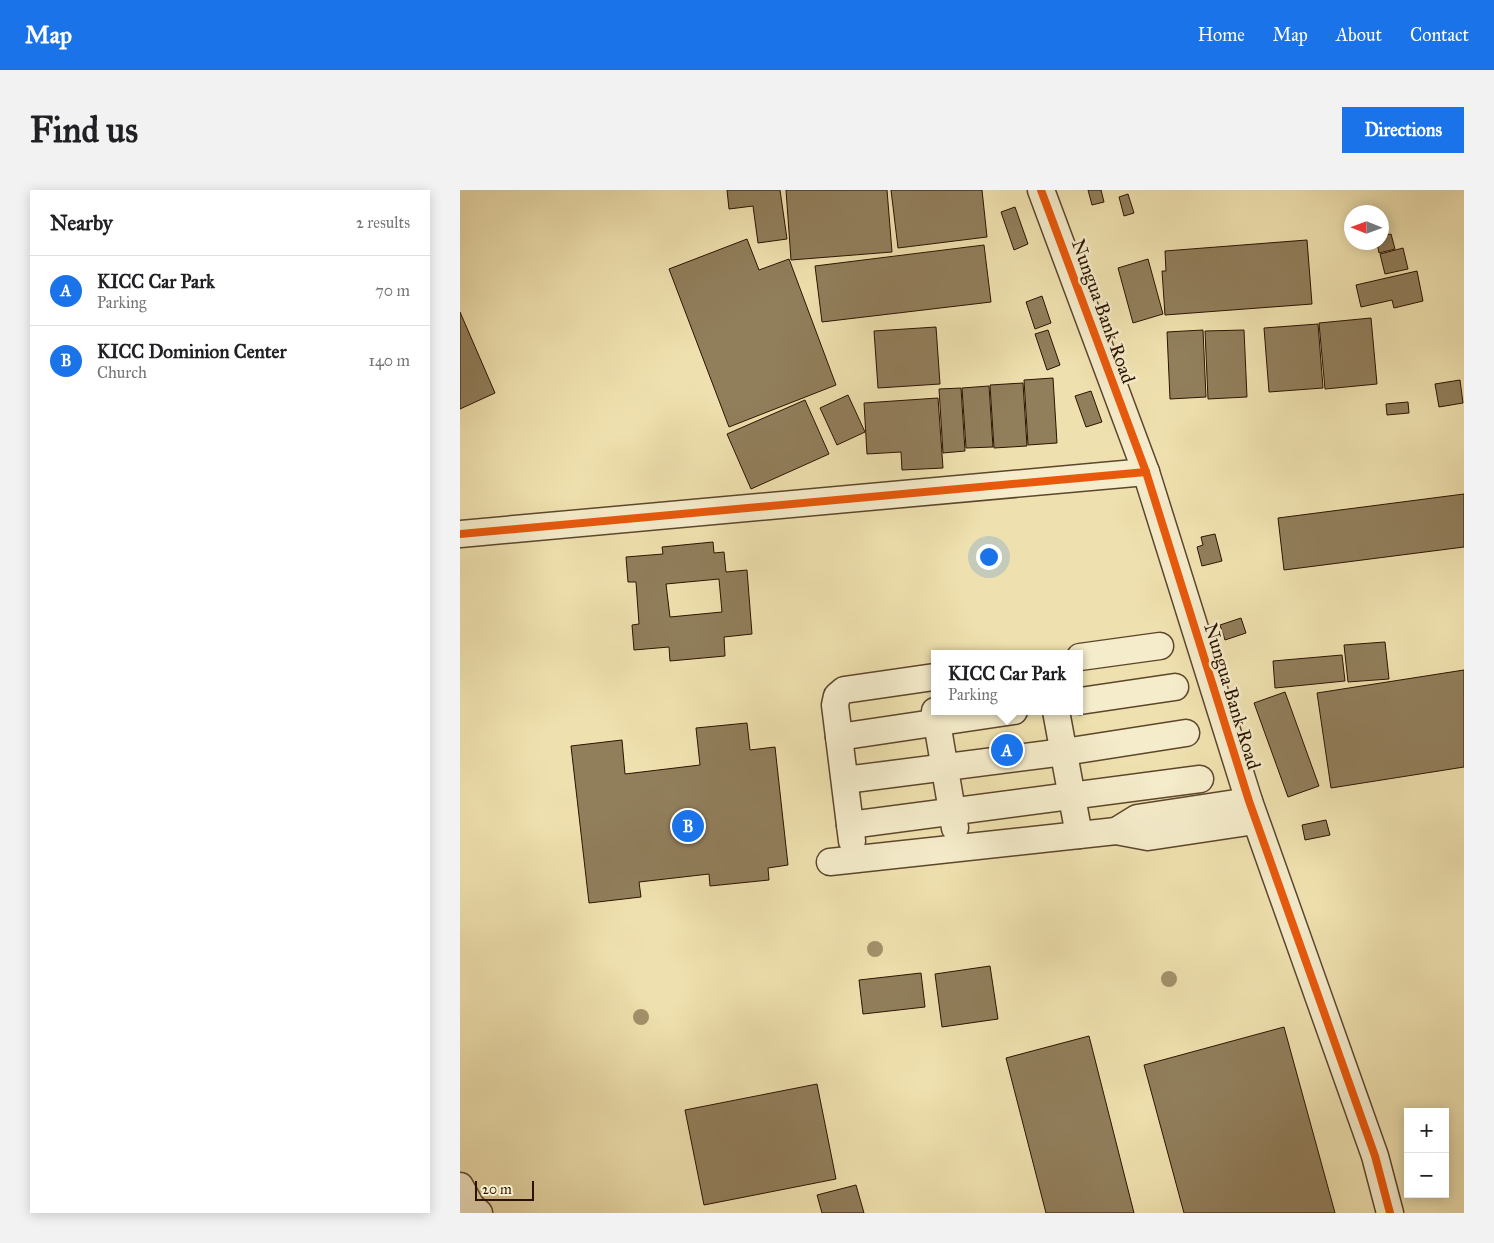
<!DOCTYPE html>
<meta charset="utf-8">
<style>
body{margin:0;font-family:"IM FELL Great Primer",serif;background:#f2f2f2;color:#202124}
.controls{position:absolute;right:15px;bottom:15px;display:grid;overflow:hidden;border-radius:0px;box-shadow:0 2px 12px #0003}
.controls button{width:45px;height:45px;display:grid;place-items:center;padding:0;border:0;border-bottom:1px solid #e0e0e0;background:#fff;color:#202124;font:25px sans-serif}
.compass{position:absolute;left:884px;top:15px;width:45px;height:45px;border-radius:50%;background:#fff;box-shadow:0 2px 12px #0003;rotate:271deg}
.scale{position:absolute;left:15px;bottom:12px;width:59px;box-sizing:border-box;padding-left:5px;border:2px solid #2c1300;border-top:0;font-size:14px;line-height:18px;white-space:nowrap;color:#2c1300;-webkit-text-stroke:4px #f5eccb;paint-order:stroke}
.you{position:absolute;left:528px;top:366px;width:18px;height:18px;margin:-12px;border:4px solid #fff;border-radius:50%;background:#1a73e8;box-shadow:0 0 0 8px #1a73e833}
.badge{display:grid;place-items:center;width:32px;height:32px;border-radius:50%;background:#1a73e8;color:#fff;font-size:16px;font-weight:700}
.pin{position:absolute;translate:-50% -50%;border:2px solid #fff;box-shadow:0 1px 5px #0006}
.popup{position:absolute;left:471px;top:460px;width:152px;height:65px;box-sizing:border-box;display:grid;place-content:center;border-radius:0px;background:#fff;filter:drop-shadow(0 1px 4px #0005);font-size:16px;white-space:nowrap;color:#757577}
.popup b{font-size:19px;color:#202124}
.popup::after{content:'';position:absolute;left:50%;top:100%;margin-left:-10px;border:10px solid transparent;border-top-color:#fff}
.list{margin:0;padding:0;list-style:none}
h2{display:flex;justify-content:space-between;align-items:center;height:65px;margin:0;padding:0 20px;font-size:21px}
h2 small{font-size:16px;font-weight:400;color:#757577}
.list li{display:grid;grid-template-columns:32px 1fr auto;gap:15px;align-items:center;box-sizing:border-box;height:70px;padding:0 20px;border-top:1px solid #e0e0e0}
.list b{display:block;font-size:19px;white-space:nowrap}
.list p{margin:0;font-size:16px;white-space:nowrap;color:#757577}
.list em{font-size:16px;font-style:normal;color:#757577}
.map{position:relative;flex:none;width:1004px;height:1023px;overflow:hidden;border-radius:0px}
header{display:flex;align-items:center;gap:30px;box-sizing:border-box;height:70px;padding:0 25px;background:#1a73e8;color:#fff}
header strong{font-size:24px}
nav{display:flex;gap:28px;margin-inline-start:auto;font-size:18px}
.intro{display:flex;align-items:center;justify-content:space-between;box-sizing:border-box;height:120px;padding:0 30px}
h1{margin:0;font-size:35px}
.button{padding:12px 22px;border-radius:0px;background:#1a73e8;color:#fff;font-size:18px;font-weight:700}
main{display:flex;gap:30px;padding:0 30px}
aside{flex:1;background:#fff;border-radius:0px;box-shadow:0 2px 12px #0003}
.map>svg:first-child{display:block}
.building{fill:#917e5b;stroke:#2c1300;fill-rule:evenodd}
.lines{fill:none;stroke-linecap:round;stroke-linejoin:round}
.minor-casing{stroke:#5d462c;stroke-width:29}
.minor{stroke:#f5eccb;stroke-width:26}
.cycleway-casing{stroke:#f5eccb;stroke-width:11}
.cycleway{stroke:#e8590c;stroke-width:8}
.tree{fill:#a3916b}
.labels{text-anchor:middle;stroke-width:5;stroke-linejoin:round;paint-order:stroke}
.street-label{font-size:19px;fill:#2c1300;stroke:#f5eccb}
</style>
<header>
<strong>Map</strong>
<nav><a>Home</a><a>Map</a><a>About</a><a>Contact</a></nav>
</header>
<div class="intro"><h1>Find us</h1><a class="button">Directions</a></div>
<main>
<aside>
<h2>Nearby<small>2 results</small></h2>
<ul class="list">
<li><span class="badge">A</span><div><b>KICC Car Park</b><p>Parking</p></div><em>70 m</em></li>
<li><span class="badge">B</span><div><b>KICC Dominion Center</b><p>Church</p></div><em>140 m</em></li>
</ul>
</aside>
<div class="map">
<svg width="1004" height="1023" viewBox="0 0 1004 1023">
<rect width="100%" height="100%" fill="#efe1af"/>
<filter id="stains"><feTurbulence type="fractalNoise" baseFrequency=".004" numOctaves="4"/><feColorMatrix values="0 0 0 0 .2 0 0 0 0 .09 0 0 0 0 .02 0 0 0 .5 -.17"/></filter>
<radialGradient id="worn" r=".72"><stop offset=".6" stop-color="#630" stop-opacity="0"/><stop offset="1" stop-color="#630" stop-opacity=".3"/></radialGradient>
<g class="building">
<path d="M 267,0 L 320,0 L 327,49 L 298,53 L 293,16 L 269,19 Z"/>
<path d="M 326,0 L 427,0 L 432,62 L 331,70 Z"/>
<path d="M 431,0 L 522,0 L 527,47 L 438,58 Z"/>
<path d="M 628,0 L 641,0 L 644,12 L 632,15 Z"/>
<path d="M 668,4 L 674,23 L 664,26 L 659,7 Z"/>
<path d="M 555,17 L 568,54 L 554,60 L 541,22 Z"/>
<path d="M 931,44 L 935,59 L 919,63 L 917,52 L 922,52 L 922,46 Z"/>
<path d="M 287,49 L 299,80 L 329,69 L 376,195 L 269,237 L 209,79 Z"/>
<path d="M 847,50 L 852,114 L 705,125 L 702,81 L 706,81 L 705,61 Z"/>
<path d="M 524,55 L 531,112 L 362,132 L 355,76 Z"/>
<path d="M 943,58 L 948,79 L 925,84 L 920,64 Z"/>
<path d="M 688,69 L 703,124 L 673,133 L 658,78 Z"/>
<path d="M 957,81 L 963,111 L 934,118 L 932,110 L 901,117 L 896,95 Z"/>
<path d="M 582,106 L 591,133 L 575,139 L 566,112 Z"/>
<path d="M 0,122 L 35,203 L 0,219 Z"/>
<path d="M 911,128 L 917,194 L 865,199 L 859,133 Z"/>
<path d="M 858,134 L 863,198 L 809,202 L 804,138 Z"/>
<path d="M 476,137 L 480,194 L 418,198 L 414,141 Z"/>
<path d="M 588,140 L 600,175 L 587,180 L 575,144 Z"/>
<path d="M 743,140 L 746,207 L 710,209 L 707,142 Z"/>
<path d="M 784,140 L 787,207 L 748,209 L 745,141 Z"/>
<path d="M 593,188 L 597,253 L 568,255 L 564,190 Z"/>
<path d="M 1000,190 L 1003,213 L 979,217 L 975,194 Z"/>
<path d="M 563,193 L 567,256 L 534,258 L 530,195 Z"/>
<path d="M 529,196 L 533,257 L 506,258 L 502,198 Z"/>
<path d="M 501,198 L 505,261 L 483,263 L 479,199 Z"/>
<path d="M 631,201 L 642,232 L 626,237 L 615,206 Z"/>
<path d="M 388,205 L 405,242 L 377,255 L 360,218 Z"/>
<path d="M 478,208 L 483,278 L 442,280 L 441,262 L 407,264 L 404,213 Z"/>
<path d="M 345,210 L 369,264 L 291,299 L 267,244 Z"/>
<path d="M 948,212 L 949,223 L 927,225 L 926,214 Z"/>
<path d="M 1004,304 L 1004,357 L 824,380 L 818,328 Z"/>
<path d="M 755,344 L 762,371 L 742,376 L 737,357 L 743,355 L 741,347 Z"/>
<path d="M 253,352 L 254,363 L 264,362 L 266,382 L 287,380 L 292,444 L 264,447 L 265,466 L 210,471 L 209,457 L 174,460 L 172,435 L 179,434 L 176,392 L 168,392 L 166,367 L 203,364 L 202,357 ZM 259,389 L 262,422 L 210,427 L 206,394 Z"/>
<path d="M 781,428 L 786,443 L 765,450 L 760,435 Z"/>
<path d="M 925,452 L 929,489 L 888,492 L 884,455 Z"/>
<path d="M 882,465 L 885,491 L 815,498 L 813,471 Z"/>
<path d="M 1004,480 L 1004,577 L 871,598 L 857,503 Z"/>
<path d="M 825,502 L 859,596 L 828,607 L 794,513 Z"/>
<path d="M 287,533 L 290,560 L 315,557 L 328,675 L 308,678 L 309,690 L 250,696 L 249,684 L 179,692 L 181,707 L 129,713 L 111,556 L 162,550 L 165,584 L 240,575 L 236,538 Z"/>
<path d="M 866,630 L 870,645 L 845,650 L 842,635 Z"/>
<path d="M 530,776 L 538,829 L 482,837 L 475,784 Z"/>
<path d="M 461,783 L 465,817 L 403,824 L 399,790 Z"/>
<path d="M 824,837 L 875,1023 L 724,1023 L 684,875 Z"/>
<path d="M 629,846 L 674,1023 L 586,1023 L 546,868 Z"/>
<path d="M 357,894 L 376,989 L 244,1015 L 225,920 Z"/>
<path d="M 396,995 L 404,1023 L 362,1023 L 357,1005 Z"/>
</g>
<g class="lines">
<defs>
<g id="minor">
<path d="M 581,0 L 686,282 L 789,611 L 915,966 L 930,1023"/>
<path d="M 0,344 L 686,282"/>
<path d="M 620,467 L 700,456"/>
<path d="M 620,511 L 715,497"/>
<path d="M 475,521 L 495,638"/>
<path d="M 596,521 L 619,645"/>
<path d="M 379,547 L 554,521"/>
<path d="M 385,590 L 604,562 L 726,543"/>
<path d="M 390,635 L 740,589"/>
<path d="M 656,641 L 677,628 L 789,611"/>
<path d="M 392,651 L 375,515 L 377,506 L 384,500 L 474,487"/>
<path d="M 370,672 L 656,641 L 688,647 L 795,631"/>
<path d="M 0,996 L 11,1016 L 19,1023"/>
</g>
</defs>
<use href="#minor" class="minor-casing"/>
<use href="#minor" class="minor"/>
<defs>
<g id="cycleway">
<path d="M 581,0 L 686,282 L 789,611 L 915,966 L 930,1023"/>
<path d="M 0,344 L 686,282"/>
</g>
</defs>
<use href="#cycleway" class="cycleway-casing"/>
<use href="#cycleway" class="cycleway"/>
</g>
<g class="tree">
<circle cx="415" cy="759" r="8"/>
<circle cx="709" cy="789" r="8"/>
<circle cx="181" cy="827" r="8"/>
</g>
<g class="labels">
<g class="street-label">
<text transform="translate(644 121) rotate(70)" y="7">Nungua Bank Road</text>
<text transform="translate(773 506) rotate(73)" y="7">Nungua Bank Road</text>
</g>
</g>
<rect width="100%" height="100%" filter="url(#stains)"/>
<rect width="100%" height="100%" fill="url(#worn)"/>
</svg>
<div class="controls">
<button>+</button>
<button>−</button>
</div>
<svg class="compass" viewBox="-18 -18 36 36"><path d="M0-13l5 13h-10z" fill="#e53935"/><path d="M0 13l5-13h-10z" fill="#757577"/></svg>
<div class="scale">20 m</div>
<div class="you"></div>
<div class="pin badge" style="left:547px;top:560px">A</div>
<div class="popup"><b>KICC Car Park</b>Parking</div>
<div class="pin badge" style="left:228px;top:636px">B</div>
</div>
</main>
